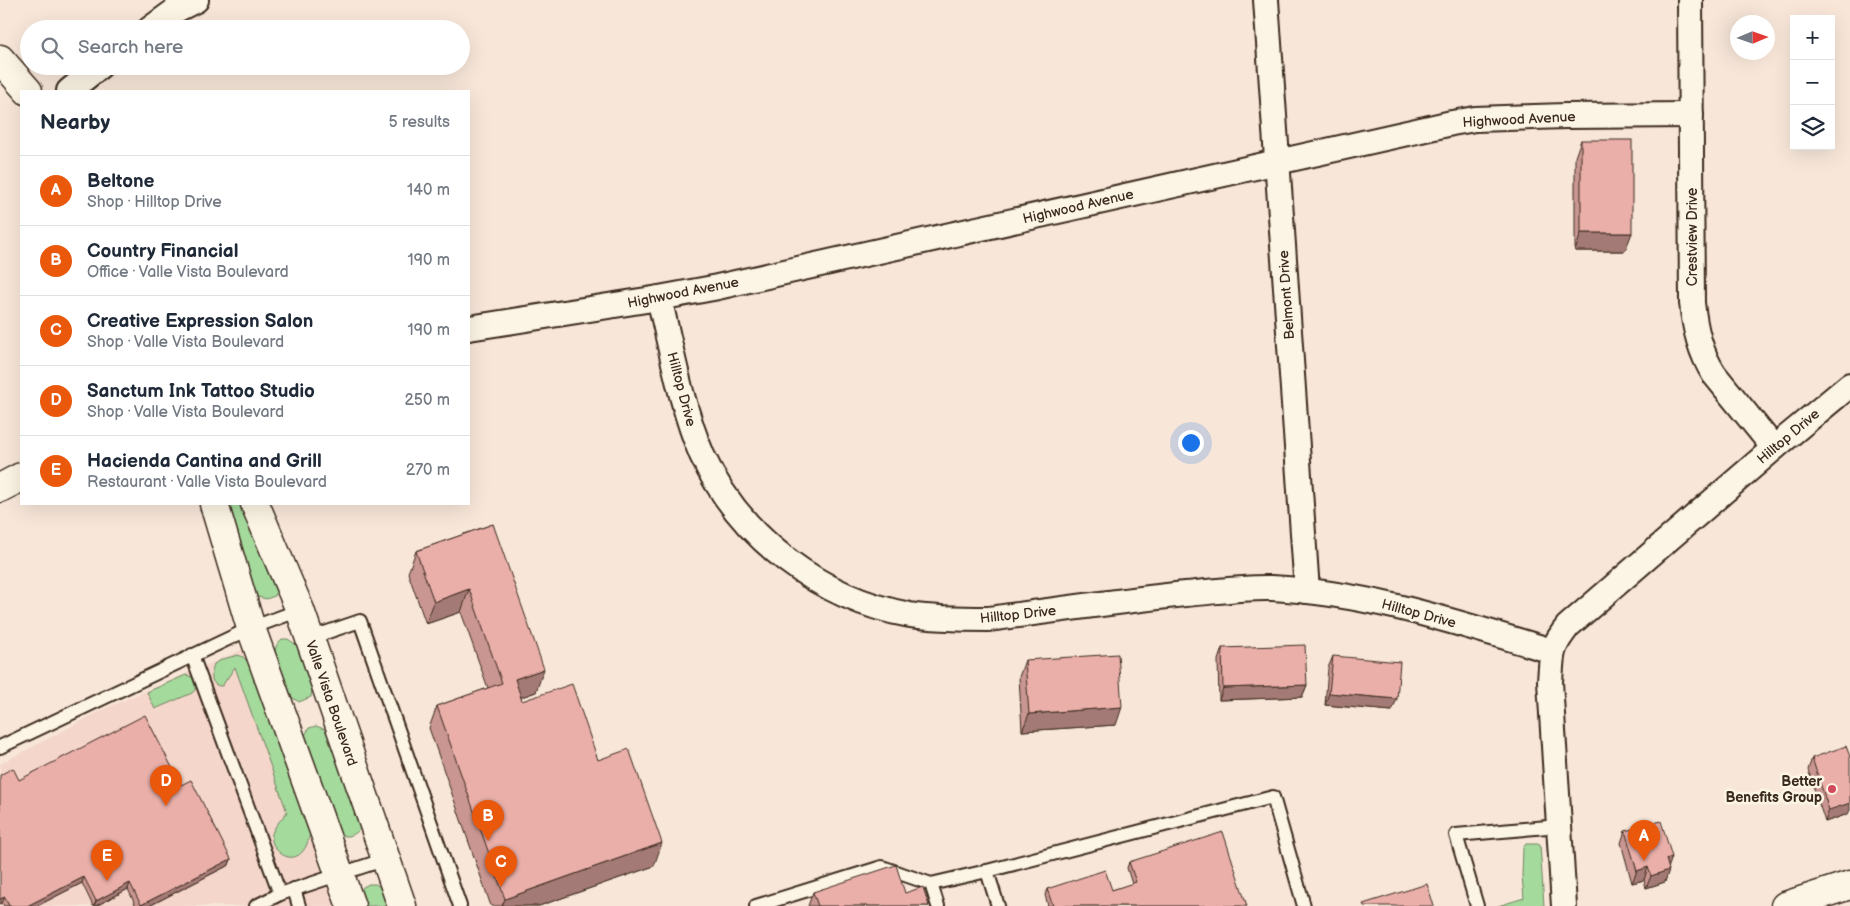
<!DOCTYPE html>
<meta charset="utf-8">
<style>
body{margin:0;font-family:"Balsamiq Sans",sans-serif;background:#f2f2f3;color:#1f2937}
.controls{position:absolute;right:15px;top:15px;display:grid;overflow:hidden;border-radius:0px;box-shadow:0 5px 20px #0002}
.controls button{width:45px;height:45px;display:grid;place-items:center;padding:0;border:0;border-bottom:1px solid #e0e1e3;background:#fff;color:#1f2937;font:25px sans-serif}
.compass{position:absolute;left:1730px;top:15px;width:45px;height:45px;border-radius:50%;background:#fff;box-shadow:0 5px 20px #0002;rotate:88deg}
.you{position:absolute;left:1190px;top:442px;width:18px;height:18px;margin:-12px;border:4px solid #fff;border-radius:50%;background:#1a73e8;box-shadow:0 0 0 8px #1a73e833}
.badge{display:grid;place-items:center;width:32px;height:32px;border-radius:50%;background:#ea580c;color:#fff;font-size:16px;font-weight:700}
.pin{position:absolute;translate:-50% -41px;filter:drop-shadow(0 1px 2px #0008)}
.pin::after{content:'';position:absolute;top:26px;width:18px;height:15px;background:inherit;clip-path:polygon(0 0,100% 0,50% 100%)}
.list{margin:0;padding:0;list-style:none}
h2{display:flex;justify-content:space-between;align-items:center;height:65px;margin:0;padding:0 20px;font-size:21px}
h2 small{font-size:16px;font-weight:400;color:#747a83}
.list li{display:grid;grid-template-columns:32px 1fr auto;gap:15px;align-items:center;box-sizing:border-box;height:70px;padding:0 20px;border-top:1px solid #e0e1e3}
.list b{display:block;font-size:19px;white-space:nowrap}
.list p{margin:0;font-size:16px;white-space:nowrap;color:#747a83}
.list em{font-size:16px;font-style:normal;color:#747a83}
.icon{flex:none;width:28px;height:28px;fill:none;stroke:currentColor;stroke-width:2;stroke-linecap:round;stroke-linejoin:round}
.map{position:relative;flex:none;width:1850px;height:906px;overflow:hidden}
.search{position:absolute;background:#fff;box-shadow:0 5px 20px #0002;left:20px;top:20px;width:450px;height:55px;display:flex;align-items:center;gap:12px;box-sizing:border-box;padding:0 18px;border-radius:28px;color:#747a83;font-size:19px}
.panel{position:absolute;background:#fff;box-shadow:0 5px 20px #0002;left:20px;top:90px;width:450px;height:415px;border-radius:0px}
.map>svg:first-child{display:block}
.built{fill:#f4d6cb}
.green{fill:#a5da9d;stroke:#70825e}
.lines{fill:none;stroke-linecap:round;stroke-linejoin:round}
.service-casing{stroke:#3b2a1e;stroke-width:16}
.minor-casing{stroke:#3b2a1e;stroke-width:28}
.tertiary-casing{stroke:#3b2a1e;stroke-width:31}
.primary-casing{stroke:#3b2a1e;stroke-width:31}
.service{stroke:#fcf5e5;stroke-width:12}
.minor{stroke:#fcf5e5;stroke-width:24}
.tertiary{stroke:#fcf5e5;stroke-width:28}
.primary{stroke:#fcf5e5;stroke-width:28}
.wall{fill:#c99691;stroke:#3b2a1e}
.shaded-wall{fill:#a47a76;stroke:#3b2a1e}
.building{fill:#eaafa9;stroke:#3b2a1e}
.poi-dot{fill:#d1495b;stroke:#fcf5e5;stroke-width:2}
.labels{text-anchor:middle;stroke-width:5;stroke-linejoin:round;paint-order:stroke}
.street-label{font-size:14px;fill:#3b2a1e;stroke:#fcf5e5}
.poi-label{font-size:14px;font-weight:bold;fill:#3b2a1e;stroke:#fcf5e5;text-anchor:end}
</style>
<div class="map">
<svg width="1850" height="906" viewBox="0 0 1850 906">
<rect width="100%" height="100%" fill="#f8e7d9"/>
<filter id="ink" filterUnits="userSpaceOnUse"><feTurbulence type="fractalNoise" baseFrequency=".02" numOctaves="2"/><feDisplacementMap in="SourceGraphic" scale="10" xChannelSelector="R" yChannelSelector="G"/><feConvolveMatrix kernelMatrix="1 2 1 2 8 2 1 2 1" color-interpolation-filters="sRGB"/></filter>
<g filter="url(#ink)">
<path class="built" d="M 244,649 L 339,906 L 0,906 L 0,764 L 108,707 Z"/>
<g class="green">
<path d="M 225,504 L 244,504 L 277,590 L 275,596 L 266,599 L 258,597 L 253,592 Z"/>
<path d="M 282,639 L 288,639 L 298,646 L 312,690 L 311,697 L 299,702 L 290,696 L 275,655 C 275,648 276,644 282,639 Z"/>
<path d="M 238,655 L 243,657 L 249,663 L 310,833 C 302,878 264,850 273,831 C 276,824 283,818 287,812 L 235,667 L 222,686 C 209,686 211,673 214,664 L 223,659 Z"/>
<path d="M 186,675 L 192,677 L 196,680 L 195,690 L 192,693 L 155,709 L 147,692 Z"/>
<path d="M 316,726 L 324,729 L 327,733 L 359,823 L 360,829 C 353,837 344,839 336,831 L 304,742 L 305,735 L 309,728 Z"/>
<path d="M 1526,844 L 1540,844 L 1544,906 L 1498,906 L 1524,898 L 1522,876 L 1523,848 Z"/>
<path d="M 369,884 L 376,884 L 383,891 L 388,906 L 362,906 L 360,893 L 363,887 Z"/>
</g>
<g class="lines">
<defs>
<g id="service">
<path d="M 310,638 L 360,621 L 460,906"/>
<path d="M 192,655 L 280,894"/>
<path d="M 0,747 L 251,628 L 300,610"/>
<path d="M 987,871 L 998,906"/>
<path d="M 931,884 L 987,871 L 1273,797 L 1304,906"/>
<path d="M 294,889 L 299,906"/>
<path d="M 256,906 L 280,894 L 386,859"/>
<path d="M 756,906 L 882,867 L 931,884 L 938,906"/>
<path d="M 1477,906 L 1456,835 L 1559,826"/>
</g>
<g id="minor">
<path d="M 1266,0 L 1307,591"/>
<path d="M 1690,0 L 1692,303 C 1695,329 1700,352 1714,374 L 1774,448"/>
<path d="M 150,29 L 176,10 L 196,0"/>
<path d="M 69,91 L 100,66"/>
<path d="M 659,298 C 672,351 681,406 702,455 C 740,538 821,599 910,615 C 936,619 963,619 989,619 C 1054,610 1119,601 1185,594 C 1213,592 1243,587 1272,588 C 1370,593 1458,623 1552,651"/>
<path d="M 469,328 L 659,298 L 713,288 L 1452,123 L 1475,119 L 1566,116 L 1691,115"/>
<path d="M 1564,906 L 1550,682 C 1552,653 1550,649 1568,626 L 1774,448 L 1850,385"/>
</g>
<g id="tertiary">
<path d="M 0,59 L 28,91"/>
<path d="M 0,488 L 21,477"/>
<path d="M 214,504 L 251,628 L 351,906"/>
<path d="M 255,504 L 300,610 L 402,906"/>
</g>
<path id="primary" d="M 1785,906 L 1850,885"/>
</defs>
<use href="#service" class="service-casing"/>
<use href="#minor" class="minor-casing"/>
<use href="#tertiary" class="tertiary-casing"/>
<use href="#primary" class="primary-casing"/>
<use href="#service" class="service"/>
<use href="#minor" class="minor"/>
<use href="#tertiary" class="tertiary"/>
<use href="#primary" class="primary"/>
</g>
<g class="wall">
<path d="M 1581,140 L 1625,251 L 1575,251 L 1575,157 Z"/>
<path d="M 493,524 L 536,692 L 521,697 L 522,701 L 598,760 L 654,866 L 539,906 L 491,906 L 429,728 L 437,706 L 488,688 L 461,612 L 426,624 L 408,573 L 416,551 Z"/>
<path d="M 1222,648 L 1307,685 L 1302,697 L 1219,700 L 1218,660 Z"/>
<path d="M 1333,656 L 1392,711 L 1325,705 L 1328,668 Z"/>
<path d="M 1025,660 L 1116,725 L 1022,731 L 1019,677 Z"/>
<path d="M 1812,758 L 1848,814 L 1825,822 L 1808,770 Z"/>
<path d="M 19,780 L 181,785 L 231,859 L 229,865 L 149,906 L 136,906 L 128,889 L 96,906 L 93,906 L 82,883 L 37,906 L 4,906 L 2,903 Z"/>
<path d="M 1625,831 L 1668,867 L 1665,882 L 1646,888 L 1644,880 L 1632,883 L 1621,843 Z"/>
<path d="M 1129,862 L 1247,906 L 1048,906 L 1045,895 L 1047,889 L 1112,890 L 1132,884 L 1127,868 Z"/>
<path d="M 813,892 L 905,893 L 929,906 L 808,906 Z"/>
</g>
<g class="shaded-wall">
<path d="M 1581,233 L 1632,233 L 1625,251 L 1575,251 Z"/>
<path d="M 469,589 L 461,612 L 426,624 L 434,602 Z"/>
<path d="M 544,669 L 536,692 L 507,702 L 515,679 Z"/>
<path d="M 1307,685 L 1302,697 L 1219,700 L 1223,688 Z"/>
<path d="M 1329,693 L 1397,699 L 1392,711 L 1325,705 Z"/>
<path d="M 1122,707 L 1116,725 L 1022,731 L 1029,714 Z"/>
<path d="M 1850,794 L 1850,810 L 1848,814 L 1825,822 L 1829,810 Z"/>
<path d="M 662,843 L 654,866 L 539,906 L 502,906 L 505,899 Z"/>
<path d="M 1672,857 L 1668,869 L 1666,859 Z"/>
<path d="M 231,859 L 229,865 L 149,906 L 141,906 L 141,905 Z"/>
<path d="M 1648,867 L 1644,880 L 1632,883 L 1637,871 Z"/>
<path d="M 1669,870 L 1665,882 L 1646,888 L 1651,876 Z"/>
<path d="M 84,877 L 82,883 L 37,906 L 27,906 Z"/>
<path d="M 130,883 L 128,889 L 96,906 L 94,906 L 96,901 Z"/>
<path d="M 5,897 L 2,903 L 0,904 L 0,899 Z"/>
</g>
<g class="building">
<rect x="1581" y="140" width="51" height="93"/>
<path d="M 493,524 L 544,669 L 515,679 L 522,701 L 572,684 L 598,760 L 629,749 L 662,843 L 505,899 L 437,706 L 502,683 L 469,589 L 434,602 L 416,551 Z"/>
<path d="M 1305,645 L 1307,685 L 1223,688 L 1222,648 Z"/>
<path d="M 1118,654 L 1122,707 L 1029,714 L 1025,660 Z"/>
<path d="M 1333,656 L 1400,662 L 1397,699 L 1329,693 Z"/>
<path d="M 145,715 L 181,785 L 191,780 L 231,859 L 141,905 L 130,883 L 96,901 L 84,877 L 27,906 L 9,906 L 5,897 L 0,899 L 0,775 L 13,768 L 19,780 Z"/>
<path d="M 1846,746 L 1850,757 L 1850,803 L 1829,810 L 1812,758 Z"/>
<path d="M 1661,821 L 1672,857 L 1666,859 L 1669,870 L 1651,876 L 1648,867 L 1637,871 L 1625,831 Z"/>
<path d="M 1223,832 L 1247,906 L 1053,906 L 1047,889 L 1105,870 L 1112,890 L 1136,882 L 1129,862 Z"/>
<path d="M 896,865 L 905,893 L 923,887 L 929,906 L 818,906 L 813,892 Z"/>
<path d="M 1427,884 L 1434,906 L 1364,906 L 1363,904 Z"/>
</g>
</g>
<circle class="poi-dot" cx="1832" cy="789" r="5"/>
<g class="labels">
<g class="street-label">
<text transform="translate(1519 119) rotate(-3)" y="5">Highwood Avenue</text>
<text transform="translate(1078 206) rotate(-13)" y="5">Highwood Avenue</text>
<text transform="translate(1692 237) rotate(-90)" y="5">Crestview Drive</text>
<text transform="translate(683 292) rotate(-11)" y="5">Highwood Avenue</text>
<text transform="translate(1286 295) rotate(-94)" y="5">Belmont Drive</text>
<text transform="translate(682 389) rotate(75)" y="5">Hilltop Drive</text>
<text transform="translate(1788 436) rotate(-40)" y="5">Hilltop Drive</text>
<text transform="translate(1419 613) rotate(15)" y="5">Hilltop Drive</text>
<text transform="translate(1018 614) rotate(-6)" y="5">Hilltop Drive</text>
<text transform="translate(332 703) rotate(71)" y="5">Valle Vista Boulevard</text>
</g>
<g class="poi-label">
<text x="1822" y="786">Better<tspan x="1822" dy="16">Benefits Group</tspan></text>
</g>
</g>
</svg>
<div class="controls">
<button>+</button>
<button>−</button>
<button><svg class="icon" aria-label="layers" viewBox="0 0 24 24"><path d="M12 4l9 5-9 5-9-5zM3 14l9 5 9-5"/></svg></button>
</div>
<svg class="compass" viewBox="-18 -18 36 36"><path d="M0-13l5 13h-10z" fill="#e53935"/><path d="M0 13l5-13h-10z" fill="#747a83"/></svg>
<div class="you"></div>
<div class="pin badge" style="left:1644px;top:861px">A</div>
<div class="pin badge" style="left:488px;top:841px">B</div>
<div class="pin badge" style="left:501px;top:887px">C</div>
<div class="pin badge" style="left:166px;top:806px">D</div>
<div class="pin badge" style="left:107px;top:881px">E</div>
<div class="search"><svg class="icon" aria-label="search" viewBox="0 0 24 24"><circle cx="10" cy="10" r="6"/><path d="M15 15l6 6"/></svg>Search here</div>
<section class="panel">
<h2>Nearby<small>5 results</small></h2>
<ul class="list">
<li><span class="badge">A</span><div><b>Beltone</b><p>Shop · Hilltop Drive</p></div><em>140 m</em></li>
<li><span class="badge">B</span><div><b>Country Financial</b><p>Office · Valle Vista Boulevard</p></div><em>190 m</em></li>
<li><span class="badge">C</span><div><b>Creative Expression Salon</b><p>Shop · Valle Vista Boulevard</p></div><em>190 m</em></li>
<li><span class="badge">D</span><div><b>Sanctum Ink Tattoo Studio</b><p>Shop · Valle Vista Boulevard</p></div><em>250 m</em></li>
<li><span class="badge">E</span><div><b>Hacienda Cantina and Grill</b><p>Restaurant · Valle Vista Boulevard</p></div><em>270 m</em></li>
</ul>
</section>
</div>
